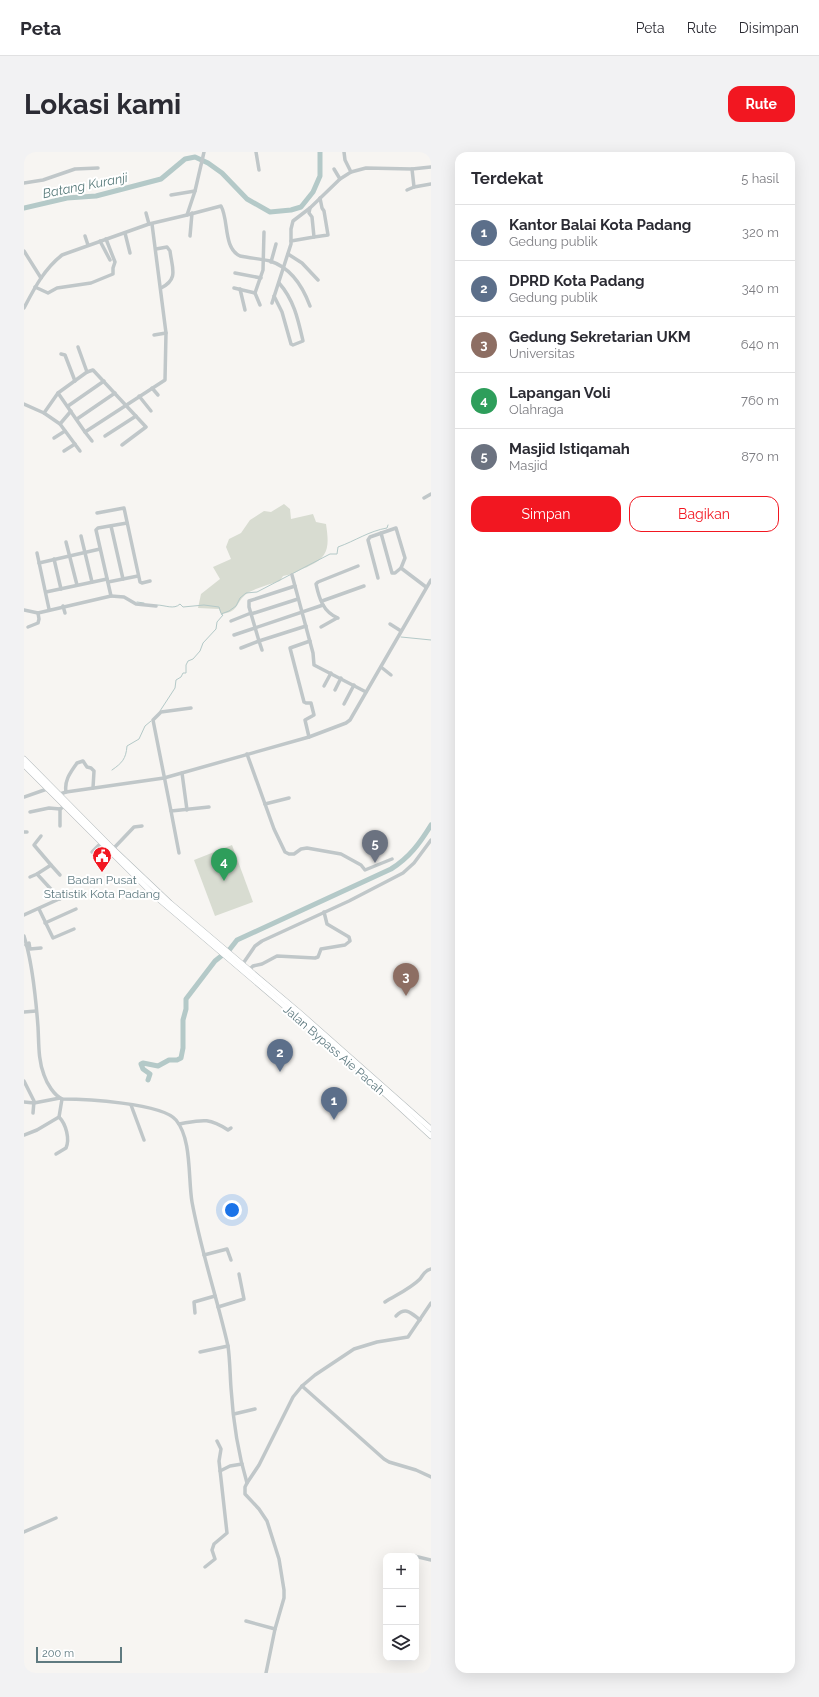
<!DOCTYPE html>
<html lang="id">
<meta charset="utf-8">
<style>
body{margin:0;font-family:Raleway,sans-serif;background:#f2f2f3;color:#2b2b33}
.controls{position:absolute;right:12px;bottom:12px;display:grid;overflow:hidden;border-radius:8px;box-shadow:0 4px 16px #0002}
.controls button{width:36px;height:36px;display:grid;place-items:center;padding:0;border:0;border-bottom:1px solid #e1e1e2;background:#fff;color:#2b2b33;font:20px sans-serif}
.scale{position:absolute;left:12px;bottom:10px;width:86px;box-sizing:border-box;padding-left:4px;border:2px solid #5f7a80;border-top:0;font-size:11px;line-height:14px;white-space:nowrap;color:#5f7a80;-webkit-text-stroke:3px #fff;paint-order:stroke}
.you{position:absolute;left:208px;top:1058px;width:14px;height:14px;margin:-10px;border:3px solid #fff;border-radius:50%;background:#1a73e8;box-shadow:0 0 0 6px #1a73e833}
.badge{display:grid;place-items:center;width:26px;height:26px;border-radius:50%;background:#f21721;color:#fff;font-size:13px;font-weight:700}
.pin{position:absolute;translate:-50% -33px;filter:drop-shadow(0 1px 2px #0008)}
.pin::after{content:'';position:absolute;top:21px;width:14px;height:12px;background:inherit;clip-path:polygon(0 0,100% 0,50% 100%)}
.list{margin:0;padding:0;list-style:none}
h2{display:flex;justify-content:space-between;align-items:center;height:52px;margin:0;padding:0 16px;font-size:17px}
h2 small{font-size:13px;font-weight:400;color:#7c7c81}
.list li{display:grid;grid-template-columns:26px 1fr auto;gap:12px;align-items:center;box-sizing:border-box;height:56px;padding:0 16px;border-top:1px solid #e1e1e2}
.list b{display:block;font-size:15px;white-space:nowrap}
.list p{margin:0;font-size:13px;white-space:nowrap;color:#7c7c81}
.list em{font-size:13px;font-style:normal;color:#7c7c81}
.actions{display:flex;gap:8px;padding:12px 16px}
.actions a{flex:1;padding:9px 0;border:1px solid #f21721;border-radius:12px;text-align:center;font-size:14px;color:#f21721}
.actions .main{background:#f21721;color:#fff}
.icon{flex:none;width:22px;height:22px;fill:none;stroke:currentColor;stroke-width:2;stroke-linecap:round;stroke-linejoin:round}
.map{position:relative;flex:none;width:407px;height:1521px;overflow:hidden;border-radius:12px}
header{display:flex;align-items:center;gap:24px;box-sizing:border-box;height:56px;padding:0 20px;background:#fff;border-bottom:1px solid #e1e1e2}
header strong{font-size:19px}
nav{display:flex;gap:22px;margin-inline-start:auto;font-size:14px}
.intro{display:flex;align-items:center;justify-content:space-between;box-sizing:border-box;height:96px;padding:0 24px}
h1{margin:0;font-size:28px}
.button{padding:10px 18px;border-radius:12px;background:#f21721;color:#fff;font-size:14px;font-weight:700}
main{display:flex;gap:24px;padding:0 24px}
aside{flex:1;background:#fff;border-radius:12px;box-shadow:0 4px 16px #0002}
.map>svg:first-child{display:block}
.green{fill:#d8dcd1}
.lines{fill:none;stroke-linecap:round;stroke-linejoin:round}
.stream{stroke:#b4c9c8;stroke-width:1}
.river{stroke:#b4c9c8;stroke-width:5}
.highway-casing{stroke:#b1b8ba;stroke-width:6}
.minor{stroke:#c0c7c9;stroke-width:3.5}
.highway{stroke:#fff;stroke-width:5}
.labels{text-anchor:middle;stroke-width:4;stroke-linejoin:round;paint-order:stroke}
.poi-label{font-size:12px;fill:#5f7a80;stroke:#fff}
.street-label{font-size:12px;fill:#5f7a80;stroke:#fff}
.water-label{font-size:13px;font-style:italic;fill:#5a7c7c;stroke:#fff}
</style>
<header>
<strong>Peta</strong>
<nav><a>Peta</a><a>Rute</a><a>Disimpan</a></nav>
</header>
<div class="intro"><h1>Lokasi kami</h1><a class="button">Rute</a></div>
<main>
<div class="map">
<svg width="407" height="1521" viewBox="0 0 407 1521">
<rect width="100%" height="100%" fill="#f7f5f2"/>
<g class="green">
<path d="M 260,352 L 266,357 L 267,367 L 289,362 L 292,370 L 302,372 C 305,392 306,405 285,414 C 282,416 279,416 276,418 C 269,422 269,422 259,424 L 256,429 C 247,432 228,437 221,443 C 211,452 215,460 197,462 L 195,457 L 174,456 L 177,442 L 196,427 L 189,415 L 207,407 L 202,395 L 205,387 L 217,381 L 226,368 L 240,359 L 247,360 Z"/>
<path d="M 208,693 L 229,750 L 191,764 L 170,708 Z"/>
</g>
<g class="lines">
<g class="stream">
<path d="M 113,450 L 120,451"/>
<path d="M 133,453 C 141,453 150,458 156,452 L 159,455 L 180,453 L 195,455 L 197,461"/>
<path d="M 377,485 L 407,488"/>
<path d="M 136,559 L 151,536 L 152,528 L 157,525 L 159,521 L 162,521 L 162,513 L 164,509 L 169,507 L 176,499 L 179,491 L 192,477 L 193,470 L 199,463 L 197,462 L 205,459 L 212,454 L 216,446 L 222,441 L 233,440 L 306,402 L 313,402 L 314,395 C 331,389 345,379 363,376 L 364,373"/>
<path d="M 88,618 C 98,611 102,607 103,594 L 115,587 L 121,574 L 127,569"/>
</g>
<g class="river">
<path d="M 0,56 L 43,46 L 72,44 L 137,27 L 161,7 L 171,5 L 184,11 L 198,21 L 223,47 L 246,60 L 267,58 L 277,55 L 289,40 L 296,24 L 296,0"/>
<path d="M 124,928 L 126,922 L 119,917 L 117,912 L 119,911 L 134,914 L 145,908 L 153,908 L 157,906 L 159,896 L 159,868 L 162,857 L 162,847 L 191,809 L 206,797 L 213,788 L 367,717 C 385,706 396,691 407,673"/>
</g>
<defs>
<g id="highway">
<path d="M 0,607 L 89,697 L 146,751 L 277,862 L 407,977"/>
<path d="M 0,613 L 130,743 L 333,916 L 407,984"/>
</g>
</defs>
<use href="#highway" class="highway-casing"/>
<g class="minor">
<path d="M 232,0 L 235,18"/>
<path d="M 320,0 L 321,8 L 327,20"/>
<path d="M 310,17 L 316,27"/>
<path d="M 388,17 L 390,35 L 407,32"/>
<path d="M 0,31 L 19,28 L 51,17 L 74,16"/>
<path d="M 383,38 L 390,35"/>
<path d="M 147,43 L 171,39"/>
<path d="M 122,61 L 125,72"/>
<path d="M 163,63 L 197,54 C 205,68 199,96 216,104 C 226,106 237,107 246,109 C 268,116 279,135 286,154"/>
<path d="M 101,81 L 106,101"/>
<path d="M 61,84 L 64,93"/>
<path d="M 166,84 L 168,61"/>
<path d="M 290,85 L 304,83 L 300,59 L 298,56 L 296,46"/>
<path d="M 76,89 L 86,108"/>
<path d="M 267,89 L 290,85 L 288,65 L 285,61 L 286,56"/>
<path d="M 132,97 L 143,95 L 146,99 C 148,116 155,127 137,136"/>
<path d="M 0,99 L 17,126"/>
<path d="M 264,102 L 278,111 L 294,128"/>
<path d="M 247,110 L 252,92"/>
<path d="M 211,121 L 237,126"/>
<path d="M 11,135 L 24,141 L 33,136 L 67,131 L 89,122 L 89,116 L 91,110 L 82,87"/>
<path d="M 210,136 L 231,141 L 239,118 L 240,80"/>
<path d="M 216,137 L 221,158"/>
<path d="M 231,141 L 236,153"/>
<path d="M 250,144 L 258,160 L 267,192 L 269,193 L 279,189 C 274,167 270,148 255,131"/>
<path d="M 248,151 L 267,92 L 267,77 L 269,69 L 286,56 L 316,27 L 327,20 L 342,16 L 388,17 L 407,15"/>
<path d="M 0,156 C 10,137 20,117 38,103 L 125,72 L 163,63 L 171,39 L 180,0"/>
<path d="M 130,183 L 142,181"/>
<path d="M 54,195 L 63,220"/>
<path d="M 37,202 L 41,203 L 51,229"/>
<path d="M 128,236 L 134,243"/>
<path d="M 34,241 L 61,280 L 141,228 L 142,181 L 128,72"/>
<path d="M 115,244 L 127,259"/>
<path d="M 0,252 L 20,261 L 34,241 L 63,220 L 69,218 L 122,275 L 98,293"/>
<path d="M 44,254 L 80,229"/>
<path d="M 20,261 L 36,272 L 56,299"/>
<path d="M 53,267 L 91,241"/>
<path d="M 36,272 L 47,259"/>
<path d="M 61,280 L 68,289"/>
<path d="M 81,284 L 112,264"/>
<path d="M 30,286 L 41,279"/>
<path d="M 40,299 L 51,292"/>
<path d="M 400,346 L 407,342"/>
<path d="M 73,361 L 100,356 L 116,430 L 118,431 L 126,429"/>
<path d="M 87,374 L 99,427"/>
<path d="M 357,381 L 368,421 L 371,421 L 377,416 L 402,435"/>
<path d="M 57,384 L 68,430"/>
<path d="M 42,390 L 53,433"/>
<path d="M 13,401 L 25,457"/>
<path d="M 30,407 L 37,437"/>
<path d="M 15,411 L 76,397"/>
<path d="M 268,423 L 289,501 L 290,513 L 342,540"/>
<path d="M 354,426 L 344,388 L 346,385 L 372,376 L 381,406 L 377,416"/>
<path d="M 84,430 L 114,424"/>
<path d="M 271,434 L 225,449 L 225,455 L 235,489 L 282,474"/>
<path d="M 22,440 L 83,427"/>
<path d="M 87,444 L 100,445 L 112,452 L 132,454"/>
<path d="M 298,449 L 340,434"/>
<path d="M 39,454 L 41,461"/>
<path d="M 0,458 L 14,461 L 87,444 L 72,378 L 74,376 L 103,371"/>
<path d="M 227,462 L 274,447"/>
<path d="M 314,466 C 299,460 295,446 292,432 L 294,430 L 334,414"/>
<path d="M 207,469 L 227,461"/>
<path d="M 366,472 L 377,479"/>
<path d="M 4,475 L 14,471 L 15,467 L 14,461"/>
<path d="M 297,475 L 313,466"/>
<path d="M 210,483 L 299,453"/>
<path d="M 217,496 L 235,489 L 238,498"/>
<path d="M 357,515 L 367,523"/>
<path d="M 300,534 L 307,521"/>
<path d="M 311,538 L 317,526"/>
<path d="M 320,552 L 330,533"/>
<path d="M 167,556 L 137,560 L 129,568 L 147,659 L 185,655"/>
<path d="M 285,585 L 281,568 L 290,563 L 287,551 L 282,551 L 280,550 L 266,496 L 286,489"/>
<path d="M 223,602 L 250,677 L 261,700 L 265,702 L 270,702 L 277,697 L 283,696 L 317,702 L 337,713 L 341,718 L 368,707"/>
<path d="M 158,621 L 163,658"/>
<path d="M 42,640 C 40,628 47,620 53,611 L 59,609 L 63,615 L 67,616 L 70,619 L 69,636"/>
<path d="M 36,642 L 42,640 L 140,626 L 285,585 L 322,571 L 326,568 L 407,428"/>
<path d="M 0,645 L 23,637"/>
<path d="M 241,652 L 265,646"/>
<path d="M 147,659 L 155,701"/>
<path d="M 6,660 L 25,656 L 36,657 L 41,654"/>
<path d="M 36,674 L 36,657"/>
<path d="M 0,680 L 3,680"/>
<path d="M 17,684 L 10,693 L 27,713 L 13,722 L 36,747"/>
<path d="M 89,697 L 110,675 L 118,674"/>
<path d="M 68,700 L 77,691"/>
<path d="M 27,713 L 36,723"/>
<path d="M 6,725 L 13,722"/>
<path d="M 15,757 L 29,786 L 50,777"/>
<path d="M 0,763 L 46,742"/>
<path d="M 21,771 L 52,757"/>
<path d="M 0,784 C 8,809 12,848 14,875 C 15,891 14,908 20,923 C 23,932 30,943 38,947 C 60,947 138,951 152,968 C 168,987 164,1027 168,1050 C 177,1099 193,1146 204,1194 C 206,1208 206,1222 207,1236 C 209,1268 214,1301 223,1331 L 221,1335 L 221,1342 L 235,1357 L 243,1369 L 255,1407 L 260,1438 L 260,1446 L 251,1477 L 242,1521"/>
<path d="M 2,793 L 5,791 L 6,797 L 17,796"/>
<path d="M 218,813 L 231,794 L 238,789 L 325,749 L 379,721 L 390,711 L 407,688"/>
<path d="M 225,818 L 229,814 L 238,812 L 253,804 L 291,806 L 294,805 L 297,797 L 321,793 L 326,789 L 325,785 L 303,772 L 300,760"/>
<path d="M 0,860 L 12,859"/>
<path d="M 0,929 L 10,949 L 9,961"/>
<path d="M 0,950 L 10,951 L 36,946"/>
<path d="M 107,953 L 120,988"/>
<path d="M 155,972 C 178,968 184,965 204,978 L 207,976"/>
<path d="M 0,983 L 13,978 L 35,965 L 38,947"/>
<path d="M 32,1002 L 42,996 C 46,987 42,972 35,965"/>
<path d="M 180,1103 L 203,1097 L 207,1108"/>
<path d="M 361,1150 C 372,1143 386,1137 396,1127 C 399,1123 401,1118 407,1117"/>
<path d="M 194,1155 L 220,1147 L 215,1122"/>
<path d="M 171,1161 L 170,1150 L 191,1144"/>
<path d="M 372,1164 C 382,1154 387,1161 396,1168"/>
<path d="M 176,1200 L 204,1194"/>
<path d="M 278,1234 L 360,1307 L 365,1310 L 392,1318 L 407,1325"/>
<path d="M 210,1262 L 231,1257"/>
<path d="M 196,1319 L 206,1314 L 218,1312"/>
<path d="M 223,1331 L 235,1313 L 269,1245 L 278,1234 L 291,1223 L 330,1197 L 353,1190 L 384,1185 L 407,1151"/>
<path d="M 0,1380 L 32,1366"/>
<path d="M 386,1403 L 407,1408"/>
<path d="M 181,1415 L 191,1407 L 188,1398 L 190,1392 L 203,1381 L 195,1309 L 197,1297 L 193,1289"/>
<path d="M 222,1469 L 251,1477"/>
</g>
<use href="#highway" class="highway"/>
</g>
<defs>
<symbol id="civic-pin" viewBox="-11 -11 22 30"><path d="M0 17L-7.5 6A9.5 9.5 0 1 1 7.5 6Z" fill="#f21721" stroke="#fff"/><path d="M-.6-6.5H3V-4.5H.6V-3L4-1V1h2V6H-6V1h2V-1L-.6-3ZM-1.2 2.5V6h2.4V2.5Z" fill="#fff"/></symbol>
</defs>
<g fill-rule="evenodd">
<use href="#civic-pin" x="67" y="693" width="22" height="30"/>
</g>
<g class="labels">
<g class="poi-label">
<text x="78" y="732">Badan Pusat<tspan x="78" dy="14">Statistik Kota Padang</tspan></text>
</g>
<g class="street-label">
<text transform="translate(310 898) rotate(41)" y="4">Jalan Bypass Aie Pacah</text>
</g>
<g class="water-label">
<text transform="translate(61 33) rotate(-11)" y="5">Batang Kuranji</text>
</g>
</g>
</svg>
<div class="controls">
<button>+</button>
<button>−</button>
<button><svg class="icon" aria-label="layers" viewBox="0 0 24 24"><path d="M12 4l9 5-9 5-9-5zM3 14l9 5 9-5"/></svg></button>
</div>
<div class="scale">200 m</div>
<div class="you"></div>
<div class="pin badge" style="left:310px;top:968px;background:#5c6f8a">1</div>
<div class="pin badge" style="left:256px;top:920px;background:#5c6f8a">2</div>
<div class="pin badge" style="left:382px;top:844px;background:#8d6e63">3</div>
<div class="pin badge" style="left:200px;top:729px;background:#2e9e5b">4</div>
<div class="pin badge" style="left:351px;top:711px;background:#6b7280">5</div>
</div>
<aside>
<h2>Terdekat<small>5 hasil</small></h2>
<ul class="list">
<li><span class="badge" style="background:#5c6f8a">1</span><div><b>Kantor Balai Kota Padang</b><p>Gedung publik</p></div><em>320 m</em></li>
<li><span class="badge" style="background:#5c6f8a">2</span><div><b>DPRD Kota Padang</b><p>Gedung publik</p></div><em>340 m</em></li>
<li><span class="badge" style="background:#8d6e63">3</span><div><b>Gedung Sekretarian UKM</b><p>Universitas</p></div><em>640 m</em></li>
<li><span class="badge" style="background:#2e9e5b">4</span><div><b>Lapangan Voli</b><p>Olahraga</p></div><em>760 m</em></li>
<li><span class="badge" style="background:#6b7280">5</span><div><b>Masjid Istiqamah</b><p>Masjid</p></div><em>870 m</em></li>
</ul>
<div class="actions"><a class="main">Simpan</a><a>Bagikan</a></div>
</aside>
</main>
